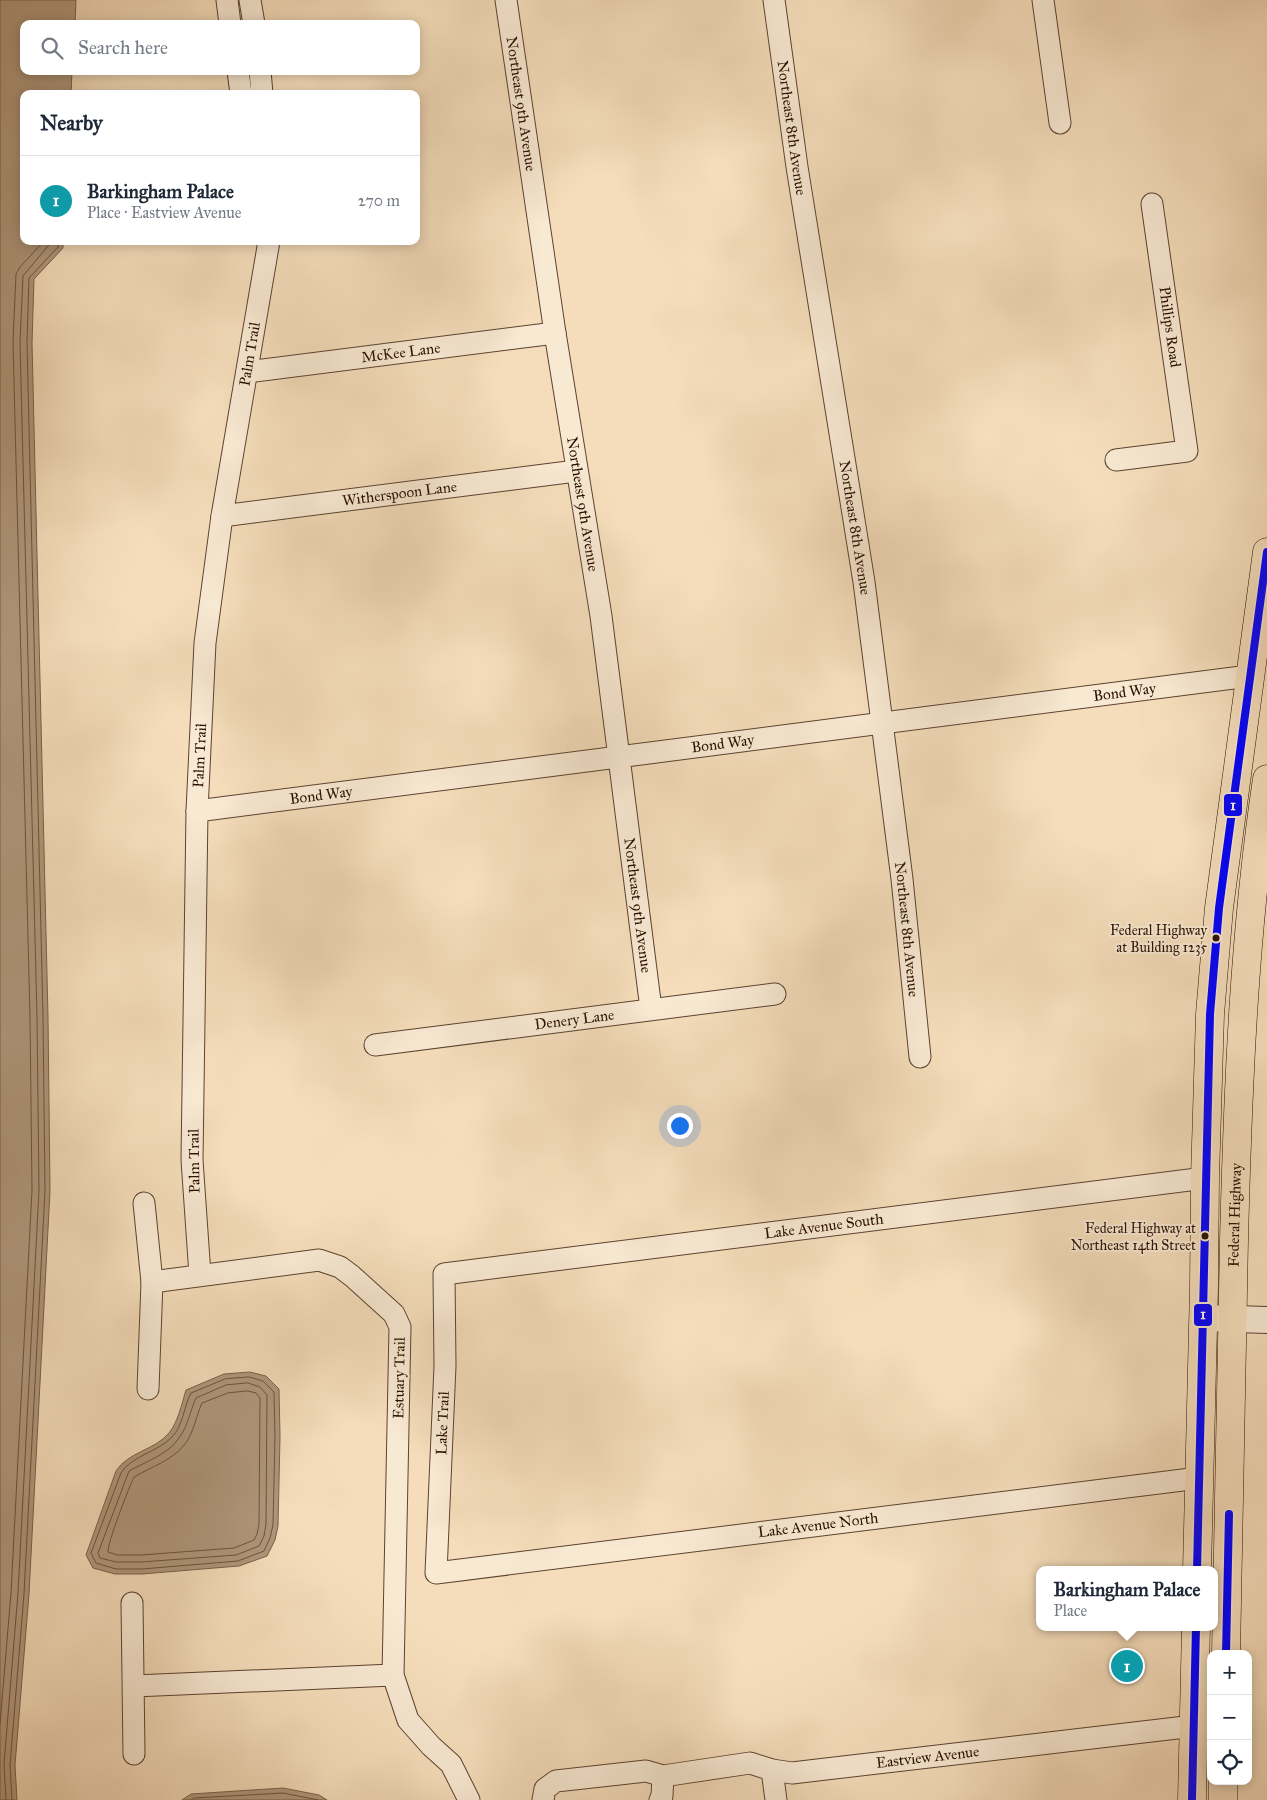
<!DOCTYPE html>
<meta charset="utf-8">
<style>
body{margin:0;font-family:"IM FELL Great Primer",serif;background:#f6f6f7;color:#1f2937}
.controls{position:absolute;right:15px;bottom:15px;display:grid;overflow:hidden;border-radius:10px;box-shadow:0 2px 12px #0003}
.controls button{width:45px;height:45px;display:grid;place-items:center;padding:0;border:0;border-bottom:1px solid #e0e1e3;background:#fff;color:#1f2937;font:25px sans-serif}
.you{position:absolute;left:679px;top:1125px;width:18px;height:18px;margin:-12px;border:4px solid #fff;border-radius:50%;background:#1a73e8;box-shadow:0 0 0 8px #1a73e833}
.badge{display:grid;place-items:center;width:32px;height:32px;border-radius:50%;background:#db2777;color:#fff;font-size:16px;font-weight:700}
.pin{position:absolute;translate:-50% -50%;border:2px solid #fff;box-shadow:0 1px 5px #0006}
.popup{position:absolute;left:1036px;top:1566px;width:182px;height:65px;box-sizing:border-box;display:grid;place-content:center;border-radius:10px;background:#fff;filter:drop-shadow(0 1px 4px #0005);font-size:16px;white-space:nowrap;color:#747a83}
.popup b{font-size:19px;color:#1f2937}
.popup::after{content:'';position:absolute;left:50%;top:100%;margin-left:-10px;border:10px solid transparent;border-top-color:#fff}
.list{margin:0;padding:0;list-style:none}
h2{display:flex;justify-content:space-between;align-items:center;height:65px;margin:0;padding:0 20px;font-size:21px}
h2 small{font-size:16px;font-weight:400;color:#747a83}
.list li{display:grid;grid-template-columns:32px 1fr auto;gap:15px;align-items:center;box-sizing:border-box;height:90px;padding:0 20px;border-top:1px solid #e0e1e3}
.list b{display:block;font-size:19px;white-space:nowrap}
.list p{margin:0;font-size:16px;white-space:nowrap;color:#747a83}
.list em{font-size:16px;font-style:normal;color:#747a83}
.icon{flex:none;width:28px;height:28px;fill:none;stroke:currentColor;stroke-width:2;stroke-linecap:round;stroke-linejoin:round}
.map{position:relative;flex:none;width:1267px;height:1800px;overflow:hidden}
.search{position:absolute;background:#fff;box-shadow:0 2px 12px #0003;left:20px;top:20px;width:400px;height:55px;display:flex;align-items:center;gap:12px;box-sizing:border-box;padding:0 18px;border-radius:10px;color:#747a83;font-size:19px}
.panel{position:absolute;background:#fff;box-shadow:0 2px 12px #0003;left:20px;top:90px;width:400px;height:155px;border-radius:10px}
.map>svg:first-child{display:block}
.water{fill:#b0977b;stroke:#7a614a}
.lines{fill:none;stroke-linecap:round;stroke-linejoin:round}
.shore{stroke:#6d533e;stroke-width:1}
.minor-casing{stroke:#5d422f;stroke-width:23}
.tertiary-casing{stroke:#5d422f;stroke-width:28}
.primary-casing{stroke:#2a0f00;stroke-width:29}
.minor{stroke:#f8e9d3;stroke-width:21}
.tertiary{stroke:#f8e9d3;stroke-width:26}
.primary{stroke:#f5ddbb;stroke-width:28}
.bus-1-casing{stroke:#f8e9d3;stroke-width:11}
.bus-1{stroke:#00f;stroke-width:8}
.bus-dot{fill:#2a0f00;stroke:#f8e9d3;stroke-width:2}
.labels{text-anchor:middle;stroke-width:4;stroke-linejoin:round;paint-order:stroke}
.bus-label{font-size:14px;fill:#2a0f00;stroke:#f8e9d3;text-anchor:end}
.street-label{font-size:15px;fill:#2a0f00;stroke:#f8e9d3}
.line-badge{stroke:#f8e9d3;stroke-width:2}
.badge-label{font-size:14px;text-anchor:middle;font-weight:bold;fill:#fff}
</style>
<div class="map">
<svg width="1267" height="1800" viewBox="0 0 1267 1800">
<rect width="100%" height="100%" fill="#f5ddbb"/>
<filter id="stains"><feTurbulence type="fractalNoise" baseFrequency=".004" numOctaves="4"/><feColorMatrix values="0 0 0 0 .2 0 0 0 0 .09 0 0 0 0 .02 0 0 0 .5 -.17"/></filter>
<radialGradient id="worn" r=".72"><stop offset=".6" stop-color="#630" stop-opacity="0"/><stop offset="1" stop-color="#630" stop-opacity=".3"/></radialGradient>
<g class="water">
<path d="M 0,0 L 76,0 L 75,24 L 24,24 L 24,71 L 72,71 L 71,94 L 24,94 L 24,241 L 63,241 L 63,248 L 34,279 L 32,343 L 48,1017 L 50,1191 L 29,1594 L 15,1765 L 17,1800 L 0,1800 Z"/>
<path d="M 250,1372 L 266,1376 L 279,1389 L 280,1436 L 278,1526 L 275,1540 L 267,1556 L 239,1566 L 142,1574 L 115,1574 L 93,1568 L 86,1555 L 116,1471 C 128,1452 155,1450 169,1433 C 178,1422 182,1403 186,1390 L 224,1374 Z"/>
<path d="M 283,1788 L 319,1795 L 327,1800 L 182,1800 L 191,1794 Z"/>
</g>
<g class="lines">
<g class="shore">
<path d="M 249,1377 L 263,1381 L 274,1392 L 275,1436 L 273,1525 L 270,1538 L 264,1551 L 238,1561 L 142,1569 L 116,1569 L 96,1563 L 91,1553 L 121,1473 C 131,1456 158,1452 172,1437 C 183,1426 184,1406 191,1393 L 225,1379 Z"/>
<path d="M 248,1383 L 260,1387 L 267,1395 L 266,1524 L 264,1536 L 259,1546 L 236,1555 L 141,1562 L 116,1562 L 100,1558 L 98,1553 L 129,1471 C 145,1462 169,1454 179,1438 C 188,1426 190,1411 196,1398 L 226,1385 Z"/>
<path d="M 248,1391 L 256,1393 L 260,1398 L 259,1524 L 257,1534 L 254,1540 L 234,1548 L 141,1555 L 117,1555 L 108,1552 C 107,1544 129,1487 134,1477 C 151,1467 173,1460 185,1444 C 194,1432 196,1416 202,1403 L 228,1393 Z"/>
<path d="M 0,1724 L 11,1593 L 32,1190 L 30,1017 L 13,342 L 16,274 L 20,267 L 44,241"/>
<path d="M 6,1800 L 4,1764 L 18,1593 L 39,1190 L 37,1017 L 20,342 L 23,276 L 52,241"/>
<path d="M 12,1800 L 10,1765 L 24,1594 L 45,1191 L 43,1017 L 27,343 L 29,278 L 58,247 L 59,241"/>
<path d="M 191,1800 L 194,1798 L 283,1793 L 318,1800"/>
</g>
<defs>
<g id="minor">
<path d="M 227,0 L 230,24"/>
<path d="M 250,0 L 254,24"/>
<path id="s1" d="M 506,0 L 555,333 L 601,616 L 651,1009"/>
<path id="s2" d="M 774,0 L 797,167 L 864,582 L 902,879 L 920,1057"/>
<path d="M 1043,0 L 1060,123"/>
<path d="M 238,71 L 241,94"/>
<path d="M 260,71 L 262,94"/>
<path id="s3" d="M 247,372 L 555,333"/>
<path d="M 1116,460 L 1187,451 L 1152,204"/>
<path id="s4" d="M 222,516 L 576,471"/>
<path id="s5" d="M 197,811 L 1249,676"/>
<path id="s6" d="M 375,1045 L 775,994"/>
<path d="M 144,1203 L 152,1282 L 148,1389"/>
<path id="s7" d="M 200,1275 L 192,1160 L 197,811 L 205,643 L 222,516 L 269,241"/>
<path d="M 152,1282 L 319,1260 L 340,1267 L 352,1276 L 394,1314 L 400,1327 L 393,1675 L 408,1720 L 431,1746 L 451,1764 L 469,1800"/>
<path id="s8" d="M 1199,1478 L 436,1573 L 445,1366 L 444,1274 L 1205,1178"/>
<path d="M 132,1603 L 134,1754"/>
<path d="M 134,1686 L 393,1675"/>
<path d="M 772,1770 L 776,1800"/>
<path id="s9" d="M 543,1800 L 545,1789 L 556,1781 L 646,1771 L 663,1776 L 750,1763 L 772,1770 L 792,1773 L 1194,1726"/>
<path d="M 660,1800 L 662,1796 L 663,1776"/>
</g>
<path id="tertiary" d="M 1203,1318 L 1267,1320"/>
<g id="primary">
<path d="M 1197,1570 L 1204,1287 L 1205,1178 L 1210,1014 L 1219,908 L 1267,552"/>
<path id="s10" d="M 1226,1654 C 1229,1516 1231,1378 1234,1240 C 1238,1085 1244,932 1267,779"/>
<path d="M 1192,1800 L 1196,1627"/>
<path d="M 1223,1800 L 1223,1781"/>
</g>
</defs>
<use href="#minor" class="minor-casing"/>
<use href="#tertiary" class="tertiary-casing"/>
<use href="#primary" class="primary-casing"/>
<use href="#minor" class="minor"/>
<use href="#tertiary" class="tertiary"/>
<use href="#primary" class="primary"/>
<defs>
<g id="bus-1">
<path d="M 1197,1570 L 1210,1014 L 1219,908 L 1267,552"/>
<path d="M 1226,1654 L 1229,1514"/>
<path d="M 1192,1800 L 1196,1627"/>
</g>
</defs>
<use href="#bus-1" class="bus-1-casing"/>
<use href="#bus-1" class="bus-1"/>
</g>
<g class="bus-dot">
<circle cx="1216" cy="938" r="4.5"/>
<circle cx="1205" cy="1236" r="4.5"/>
</g>
<g class="labels">
<g class="bus-label">
<text x="1207" y="935">Federal Highway<tspan x="1207" dy="17">at Building 1235</tspan></text>
<text x="1196" y="1233">Federal Highway at<tspan x="1196" dy="17">Northeast 14th Street</tspan></text>
</g>
<g class="street-label">
<text dy="5" stroke="none"><textPath href="#s1" startOffset="105">Northeast 9th Avenue</textPath></text>
<text dy="5" stroke="none"><textPath href="#s2" startOffset="129">Northeast 8th Avenue</textPath></text>
<text transform="translate(1170 327) rotate(82)" y="5">Phillips Road</text>
<text dy="5" stroke="none"><textPath href="#s3" startOffset="155">McKee Lane</textPath></text>
<text dy="5" stroke="none"><textPath href="#s7" startOffset="925">Palm Trail</textPath></text>
<text dy="5" stroke="none"><textPath href="#s4" startOffset="179">Witherspoon Lane</textPath></text>
<text dy="5" stroke="none"><textPath href="#s1" startOffset="510">Northeast 9th Avenue</textPath></text>
<text dy="5" stroke="none"><textPath href="#s2" startOffset="534">Northeast 8th Avenue</textPath></text>
<text dy="5" stroke="none"><textPath href="#s5" startOffset="935">Bond Way</textPath></text>
<text dy="5" stroke="none"><textPath href="#s5" startOffset="530">Bond Way</textPath></text>
<text dy="5" stroke="none"><textPath href="#s7" startOffset="520">Palm Trail</textPath></text>
<text dy="5" stroke="none"><textPath href="#s5" startOffset="125">Bond Way</textPath></text>
<text dy="5" stroke="none"><textPath href="#s1" startOffset="915">Northeast 9th Avenue</textPath></text>
<text dy="5" stroke="none"><textPath href="#s2" startOffset="939">Northeast 8th Avenue</textPath></text>
<text dy="5" stroke="none"><textPath href="#s6" startOffset="201">Denery Lane</textPath></text>
<text transform="translate(194 1161) rotate(-91)" y="5">Palm Trail</text>
<text dy="5" stroke="none"><textPath href="#s10" startOffset="439">Federal Highway</textPath></text>
<text dy="5" stroke="none"><textPath href="#s8" startOffset="1451">Lake Avenue South</textPath></text>
<text transform="translate(399 1378) rotate(-89)" y="5">Estuary Trail</text>
<text dy="5" stroke="none"><textPath href="#s8" startOffset="919">Lake Trail</textPath></text>
<text transform="translate(818 1525) rotate(-7)" y="5">Lake Avenue North</text>
<text dy="5" stroke="none"><textPath href="#s9" startOffset="401">Eastview Avenue</textPath></text>
</g>
</g>
<g class="line-badge">
<rect x="1223" y="793" width="20" height="24" rx="5" fill="#00f"/>
<rect x="1193" y="1303" width="20" height="24" rx="5" fill="#00f"/>
</g>
<g class="badge-label">
<text x="1233" y="810">1</text>
<text x="1203" y="1319">1</text>
</g>
<rect width="100%" height="100%" filter="url(#stains)"/>
<rect width="100%" height="100%" fill="url(#worn)"/>
</svg>
<div class="controls">
<button>+</button>
<button>−</button>
<button><svg class="icon" aria-label="locate" viewBox="0 0 24 24"><circle cx="12" cy="12" r="6"/><path d="M12 2v4M12 18v4M2 12h4M18 12h4"/></svg></button>
</div>
<div class="you"></div>
<div class="pin badge" style="left:1127px;top:1666px;background:#0f9aa8">1</div>
<div class="popup"><b>Barkingham Palace</b>Place</div>
<div class="search"><svg class="icon" aria-label="search" viewBox="0 0 24 24"><circle cx="10" cy="10" r="6"/><path d="M15 15l6 6"/></svg>Search here</div>
<section class="panel">
<h2>Nearby<small></small></h2>
<ul class="list">
<li><span class="badge" style="background:#0f9aa8">1</span><div><b>Barkingham Palace</b><p>Place · Eastview Avenue</p></div><em>270 m</em></li>
</ul>
</section>
</div>
